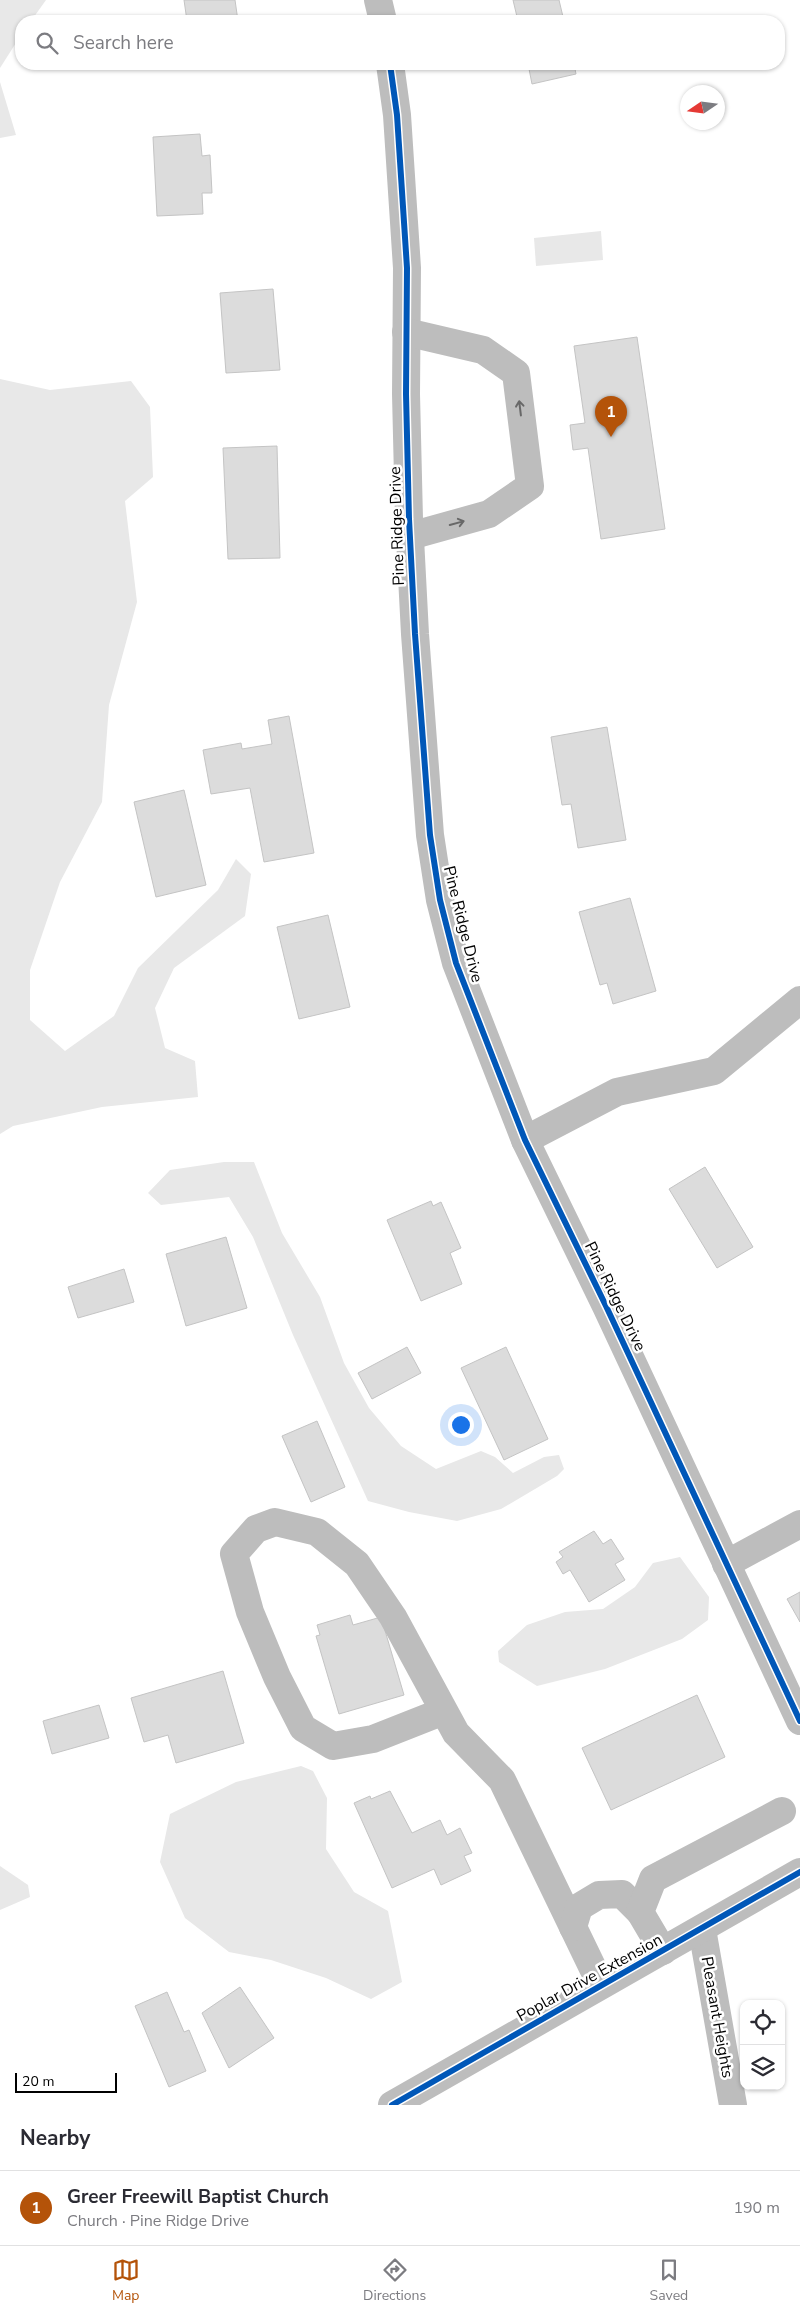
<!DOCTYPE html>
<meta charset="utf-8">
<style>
body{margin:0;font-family:"Nunito Sans",sans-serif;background:#f7f7f7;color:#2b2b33}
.controls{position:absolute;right:15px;bottom:15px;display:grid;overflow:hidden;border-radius:10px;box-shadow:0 1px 4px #0004}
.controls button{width:45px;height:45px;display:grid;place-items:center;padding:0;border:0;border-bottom:1px solid #e1e1e2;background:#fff;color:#2b2b33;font:25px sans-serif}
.compass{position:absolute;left:680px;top:85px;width:45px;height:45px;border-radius:50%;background:#fff;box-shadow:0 1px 4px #0004;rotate:257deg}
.scale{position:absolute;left:15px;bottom:12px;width:102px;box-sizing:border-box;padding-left:5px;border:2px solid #000;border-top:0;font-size:14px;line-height:18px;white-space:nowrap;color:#000;-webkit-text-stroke:4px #fff;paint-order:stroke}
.you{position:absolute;left:460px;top:1424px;width:18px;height:18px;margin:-12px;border:4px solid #fff;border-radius:50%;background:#1a73e8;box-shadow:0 0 0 8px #1a73e833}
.badge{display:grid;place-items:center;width:32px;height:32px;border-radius:50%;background:#b45309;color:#fff;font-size:16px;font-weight:700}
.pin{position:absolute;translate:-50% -41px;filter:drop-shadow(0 1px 2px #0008)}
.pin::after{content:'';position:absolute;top:26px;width:18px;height:15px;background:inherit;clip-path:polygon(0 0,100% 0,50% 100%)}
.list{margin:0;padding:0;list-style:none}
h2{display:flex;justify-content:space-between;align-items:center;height:65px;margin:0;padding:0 20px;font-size:21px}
h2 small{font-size:16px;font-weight:400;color:#7c7c81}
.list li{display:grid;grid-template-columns:32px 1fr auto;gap:15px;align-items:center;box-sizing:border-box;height:75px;padding:0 20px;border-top:1px solid #e1e1e2}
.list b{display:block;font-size:19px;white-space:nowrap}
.list p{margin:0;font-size:16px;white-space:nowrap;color:#7c7c81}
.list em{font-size:16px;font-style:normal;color:#7c7c81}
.icon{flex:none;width:28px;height:28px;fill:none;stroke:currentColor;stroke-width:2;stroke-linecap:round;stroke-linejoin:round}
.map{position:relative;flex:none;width:800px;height:2105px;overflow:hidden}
.search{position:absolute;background:#fff;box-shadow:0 1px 4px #0004;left:15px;right:15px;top:15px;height:55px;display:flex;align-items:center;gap:12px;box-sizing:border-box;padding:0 18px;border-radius:20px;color:#7c7c81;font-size:19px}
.sheet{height:140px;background:#fff}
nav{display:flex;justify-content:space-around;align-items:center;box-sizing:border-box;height:70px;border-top:1px solid #e1e1e2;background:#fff;font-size:14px;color:#7c7c81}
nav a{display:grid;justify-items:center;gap:2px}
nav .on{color:#b45309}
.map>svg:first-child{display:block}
.green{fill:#e8e8e8}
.building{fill:#dcdcdc;stroke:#c4c4c4}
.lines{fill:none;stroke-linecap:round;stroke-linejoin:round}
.minor{stroke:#bdbdbd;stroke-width:28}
.cycleway-casing{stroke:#fff;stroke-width:9}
.cycleway{stroke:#0057b8;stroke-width:6}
.oneway{stroke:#686868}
.labels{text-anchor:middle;stroke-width:5;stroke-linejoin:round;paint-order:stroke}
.street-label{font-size:16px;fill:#000;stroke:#fff}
</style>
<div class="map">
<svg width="800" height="2105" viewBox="0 0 800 2105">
<rect width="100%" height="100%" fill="#fff"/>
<g class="green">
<path d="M 0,0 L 46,0 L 31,21 L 21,21 L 21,35 L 0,68 Z"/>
<path d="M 0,82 L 16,135 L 0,138 Z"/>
<path d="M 601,231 L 603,260 L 536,266 L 534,238 Z"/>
<path d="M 0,379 L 50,390 L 131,381 L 150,407 L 153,477 L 125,501 L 137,602 L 109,705 L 102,802 L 60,882 L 30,970 L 30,1020 L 65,1051 L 114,1016 L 138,968 L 218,890 L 236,859 L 251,874 L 245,916 L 174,968 L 155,1008 L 165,1048 L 195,1061 L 198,1097 L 102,1107 L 13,1126 L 0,1134 Z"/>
<path d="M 224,1162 L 254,1162 L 282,1233 L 320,1297 L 344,1363 L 369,1408 L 401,1446 L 436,1469 L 481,1451 L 495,1457 L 513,1473 L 544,1457 L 559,1455 L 564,1469 L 557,1476 L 501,1509 L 457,1521 L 409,1512 L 368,1501 L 293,1335 L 253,1237 L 229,1197 L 161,1205 L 148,1193 L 170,1170 Z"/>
<path d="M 680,1557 L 709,1597 L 708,1620 L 682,1639 L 605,1669 L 537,1686 L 499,1662 L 498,1651 L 527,1625 L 565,1612 L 603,1609 L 635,1587 L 653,1563 Z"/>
<path d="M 301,1766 L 313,1771 L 327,1798 L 326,1849 L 354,1892 L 388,1911 L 402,1982 L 371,1999 L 326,1978 L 271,1960 L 229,1952 L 185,1918 L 160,1862 L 170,1814 L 236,1782 Z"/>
<path d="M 0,1866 L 28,1885 L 30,1897 L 0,1910 Z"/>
</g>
<g class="building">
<path d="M 184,0 L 235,0 L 238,21 L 187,21 Z"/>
<path d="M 513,0 L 559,0 L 564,21 L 518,21 Z"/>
<path d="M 528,64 L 574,64 L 576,74 L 532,84 Z"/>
<path d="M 200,134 L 202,156 L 210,155 L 212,193 L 202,193 L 203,214 L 157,216 L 153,137 Z"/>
<path d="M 273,289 L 280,370 L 226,373 L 220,293 Z"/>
<path d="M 637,337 L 665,529 L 601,539 L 588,448 L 573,450 L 570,425 L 585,423 L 574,346 Z"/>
<path d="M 277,446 L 280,558 L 228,559 L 223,448 Z"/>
<path d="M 289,716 L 314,853 L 264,862 L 250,788 L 211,794 L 203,750 L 241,743 L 242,749 L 272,744 L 268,720 Z"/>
<path d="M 607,727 L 626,840 L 578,848 L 571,804 L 562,805 L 551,737 Z"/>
<path d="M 184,790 L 206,885 L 156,897 L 134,802 Z"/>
<path d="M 630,898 L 656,991 L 613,1004 L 607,983 L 600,985 L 579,912 Z"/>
<path d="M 328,915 L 350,1007 L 299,1019 L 277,927 Z"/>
<path d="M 705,1167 L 753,1247 L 717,1268 L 669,1189 Z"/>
<path d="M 431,1201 L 433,1206 L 441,1202 L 461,1248 L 450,1253 L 462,1284 L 421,1301 L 387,1220 Z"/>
<path d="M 226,1237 L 247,1308 L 186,1326 L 166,1254 Z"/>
<path d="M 124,1269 L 134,1302 L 78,1318 L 68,1287 Z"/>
<path d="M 407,1347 L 421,1373 L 372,1399 L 358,1373 Z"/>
<path d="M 506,1347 L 548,1439 L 504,1460 L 461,1368 Z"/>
<path d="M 317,1421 L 345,1487 L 311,1502 L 282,1436 Z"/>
<path d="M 594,1531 L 603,1544 L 611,1539 L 624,1559 L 615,1564 L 625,1580 L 589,1602 L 570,1570 L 563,1574 L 556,1562 L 563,1557 L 559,1552 Z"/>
<path d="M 800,1592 L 800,1622 L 787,1599 Z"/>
<path d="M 350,1615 L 353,1625 L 381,1617 L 404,1695 L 339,1714 L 316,1636 L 320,1635 L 317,1625 Z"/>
<path d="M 223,1671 L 244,1743 L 176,1763 L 168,1735 L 144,1742 L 131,1698 Z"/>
<path d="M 697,1695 L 725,1757 L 611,1810 L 582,1748 Z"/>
<path d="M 99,1705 L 109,1738 L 52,1754 L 43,1721 Z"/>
<path d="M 390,1791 L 412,1833 L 440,1820 L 447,1835 L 460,1828 L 472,1853 L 464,1856 L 471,1871 L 441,1885 L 434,1869 L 392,1888 L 354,1803 L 370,1796 L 371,1799 Z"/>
<path d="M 240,1987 L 274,2038 L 229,2068 L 202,2013 Z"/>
<path d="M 167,1992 L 184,2032 L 189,2030 L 206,2071 L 169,2087 L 135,2006 Z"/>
</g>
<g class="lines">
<g class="minor">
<path d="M 378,0 L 383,21"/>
<path d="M 390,64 L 397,115 L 407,268 L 406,394 L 409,519 L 415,634 L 430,835 L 440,900 L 456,963 L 525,1140 L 606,1306 L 800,1721"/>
<path d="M 406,332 L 483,350 L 516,373 L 530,486 L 489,514 L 410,536"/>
<path d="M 525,1140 L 617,1092 L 714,1071 L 800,1000"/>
<path d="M 726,1564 L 800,1524"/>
<path d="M 444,1711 L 373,1739 L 333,1746 L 303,1728 L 277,1677 L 250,1612 L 234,1554 L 256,1529 L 275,1522 L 317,1532 L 357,1564 L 393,1617 L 456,1733 L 502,1780 L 601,1985"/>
<path d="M 573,1927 L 579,1907 L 599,1895 L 622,1894 L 640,1912"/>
<path d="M 702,1929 L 733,2105"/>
<path d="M 663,1951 L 640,1912 L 653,1879 L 782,1811"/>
<path d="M 392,2105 L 800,1872"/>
</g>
<defs>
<g id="cycleway">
<path d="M 390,64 L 397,115 L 407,268 L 406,394 L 409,519 L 415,634 L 430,835 L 440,900 L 456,963 L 525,1140 L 606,1306 L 800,1721"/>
<path d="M 392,2105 L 800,1872"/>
</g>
</defs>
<use href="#cycleway" class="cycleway-casing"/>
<use href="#cycleway" class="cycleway"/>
</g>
<defs><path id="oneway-shaft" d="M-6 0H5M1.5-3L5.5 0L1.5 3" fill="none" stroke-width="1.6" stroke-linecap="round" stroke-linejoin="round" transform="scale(1.25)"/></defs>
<g class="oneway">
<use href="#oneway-shaft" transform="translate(520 408) rotate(-97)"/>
<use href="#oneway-shaft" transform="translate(457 523) rotate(-15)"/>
</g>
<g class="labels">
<g class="street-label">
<text transform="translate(396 526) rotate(-92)" y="6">Pine Ridge Drive</text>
<text transform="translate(464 924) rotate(76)" y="6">Pine Ridge Drive</text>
<text transform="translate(616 1296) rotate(64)" y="6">Pine Ridge Drive</text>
<text transform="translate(589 1977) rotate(-29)" y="6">Poplar Drive Extension</text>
<text transform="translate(718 2017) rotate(80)" y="6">Pleasant Heights</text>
</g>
</g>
</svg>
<div class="controls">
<button><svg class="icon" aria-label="locate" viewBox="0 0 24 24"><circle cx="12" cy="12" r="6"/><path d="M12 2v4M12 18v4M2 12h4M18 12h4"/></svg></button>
<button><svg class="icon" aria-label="layers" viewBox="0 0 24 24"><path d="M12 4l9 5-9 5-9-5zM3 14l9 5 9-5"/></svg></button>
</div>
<svg class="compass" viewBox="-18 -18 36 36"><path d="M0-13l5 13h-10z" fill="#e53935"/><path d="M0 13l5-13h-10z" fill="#7c7c81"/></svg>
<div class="scale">20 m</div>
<div class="you"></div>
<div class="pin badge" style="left:611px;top:437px">1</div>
<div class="search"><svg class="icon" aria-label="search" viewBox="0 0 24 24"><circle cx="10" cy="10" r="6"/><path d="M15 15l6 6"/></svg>Search here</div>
</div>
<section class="sheet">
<h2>Nearby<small></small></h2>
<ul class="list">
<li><span class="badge">1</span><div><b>Greer Freewill Baptist Church</b><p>Church · Pine Ridge Drive</p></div><em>190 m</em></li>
</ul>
</section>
<nav>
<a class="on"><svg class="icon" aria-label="map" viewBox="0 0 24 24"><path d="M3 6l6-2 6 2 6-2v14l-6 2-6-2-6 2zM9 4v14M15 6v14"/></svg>Map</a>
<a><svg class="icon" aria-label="directions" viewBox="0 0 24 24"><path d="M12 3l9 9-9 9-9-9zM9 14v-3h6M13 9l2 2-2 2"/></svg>Directions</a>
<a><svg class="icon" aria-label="saved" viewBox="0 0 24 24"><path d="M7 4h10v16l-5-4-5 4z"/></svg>Saved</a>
</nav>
